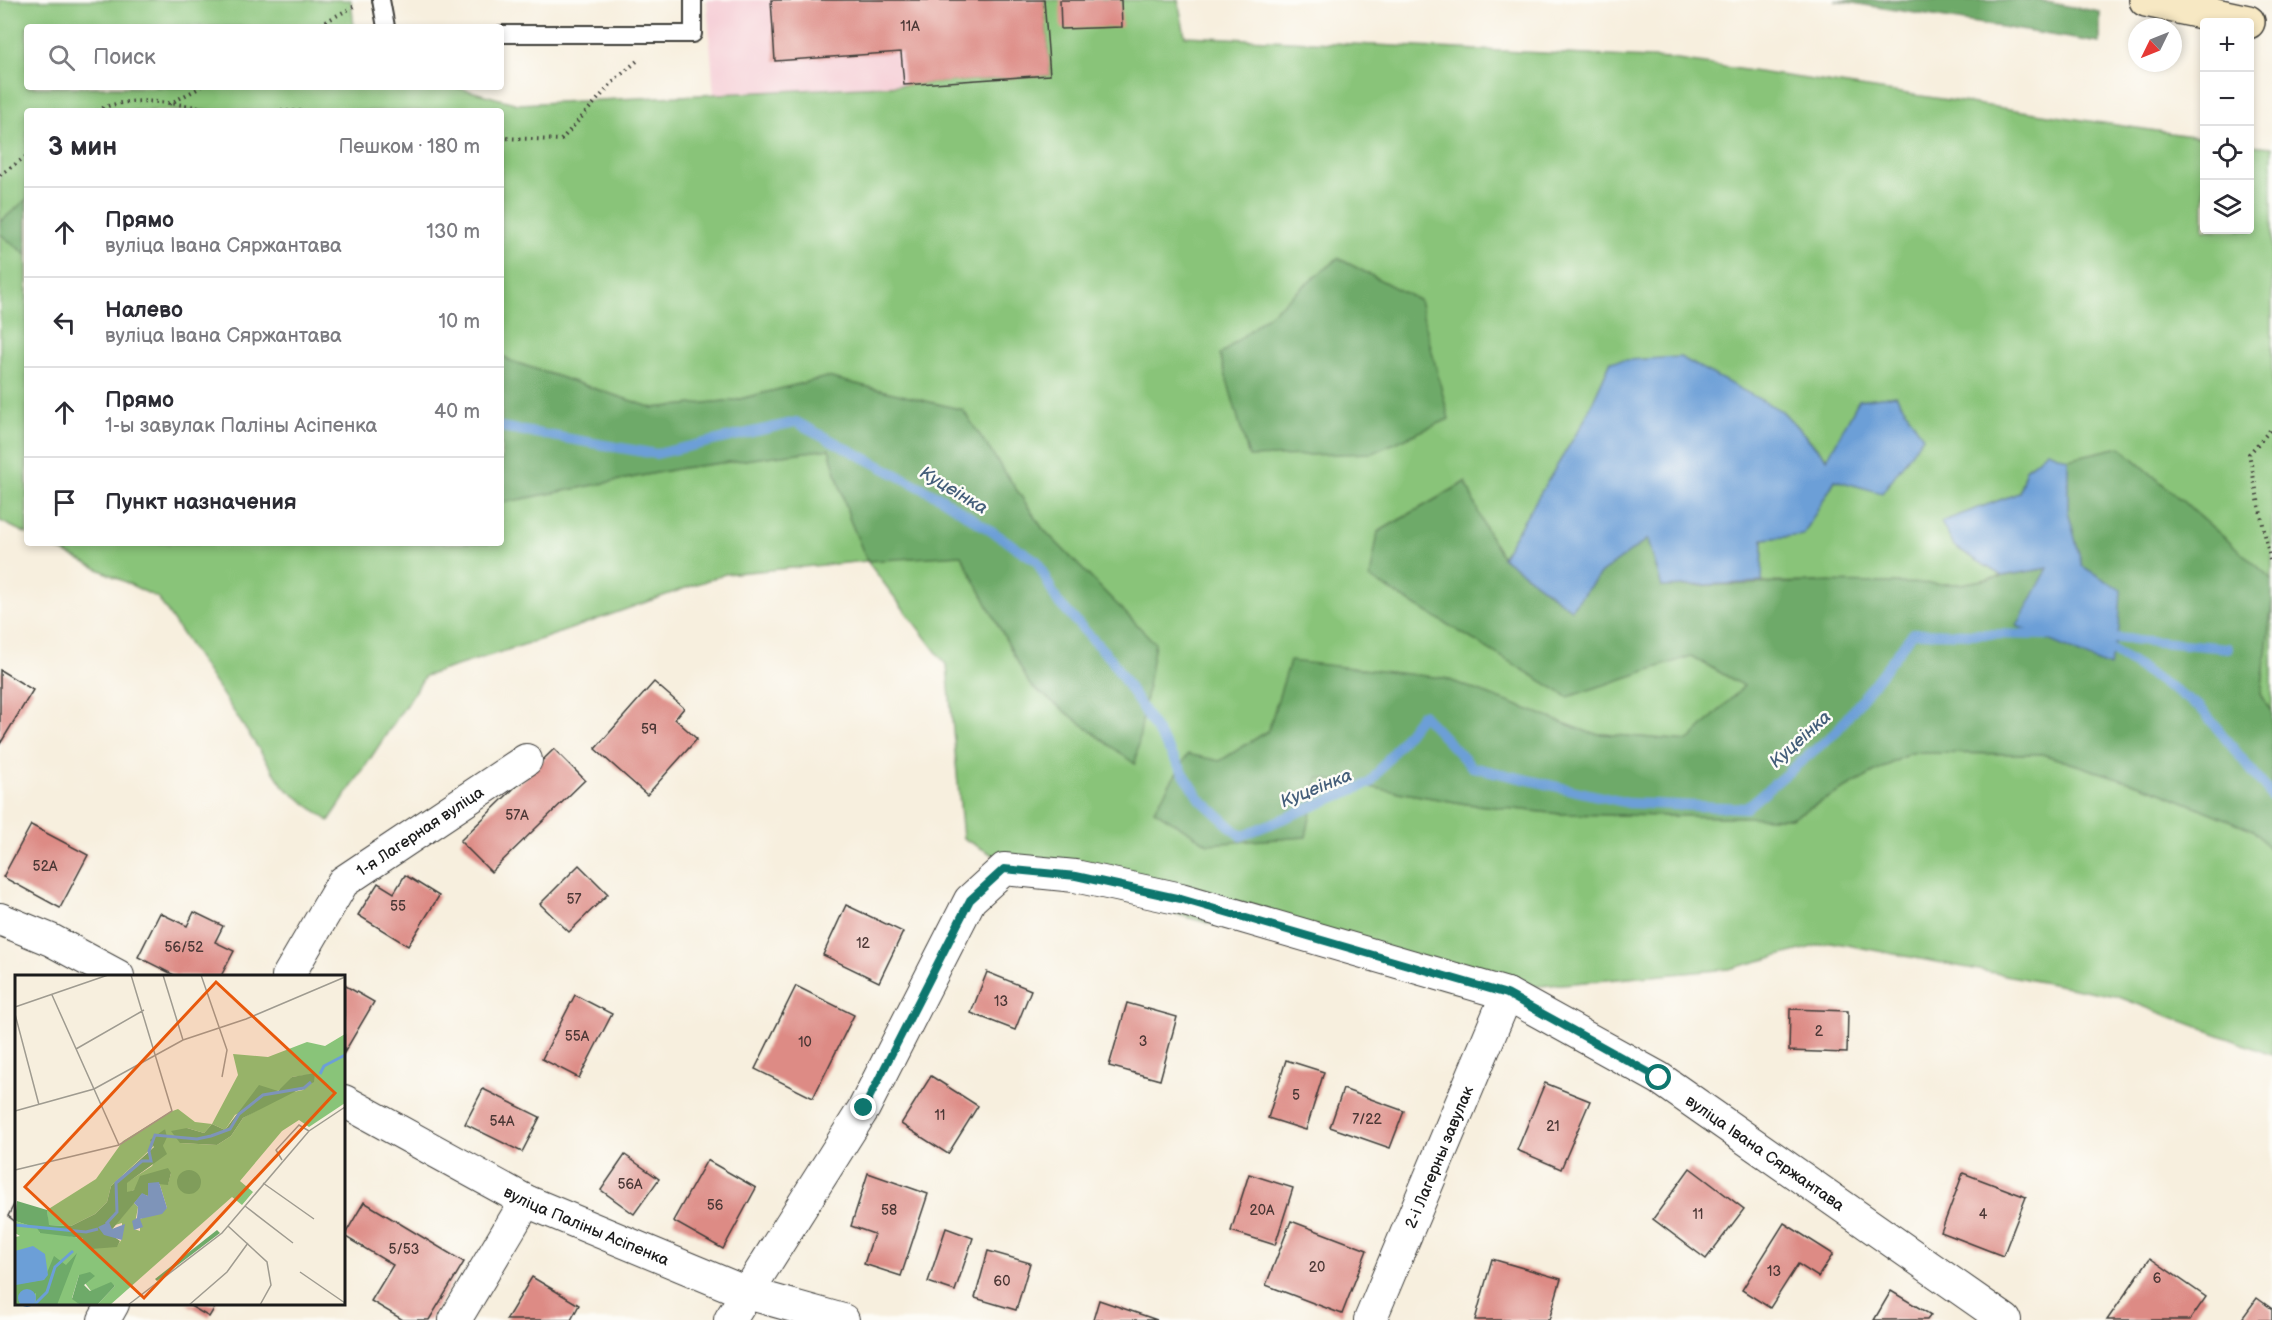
<!DOCTYPE html>
<html lang="ru">
<meta charset="utf-8">
<style>
body{margin:0;font-family:"Balsamiq Sans",sans-serif;background:#f2f2f3;color:#2b2b33}
.controls{position:absolute;right:18px;top:18px;display:grid;overflow:hidden;border-radius:6px;box-shadow:0 3px 9px #0003}
.controls button{width:54px;height:54px;display:grid;place-items:center;padding:0;border:0;border-bottom:2px solid #e1e1e2;background:#fff;color:#2b2b33;font:30px sans-serif}
.compass{position:absolute;left:2128px;top:18px;width:54px;height:54px;border-radius:50%;background:#fff;box-shadow:0 3px 9px #0003;rotate:227deg}
.stop{position:absolute;width:18px;height:18px;margin:-14px;border:4px solid #0f766e;border-radius:50%;background:#fff}
.stop.end{background:#0f766e;border-color:#fff;box-shadow:0 2px 6px #0008}
.list{margin:0;padding:0;list-style:none}
h2{display:flex;justify-content:space-between;align-items:center;height:78px;margin:0;padding:0 24px;font-size:26px}
h2 small{font-size:20px;font-weight:400;color:#7c7c81}
.list li{display:grid;grid-template-columns:39px 1fr auto;gap:18px;align-items:center;box-sizing:border-box;height:90px;padding:0 24px;border-top:2px solid #e1e1e2}
.list b{display:block;font-size:22px;white-space:nowrap}
.list p{margin:0;font-size:20px;white-space:nowrap;color:#7c7c81}
.list em{font-size:20px;font-style:normal;color:#7c7c81}
.icon{flex:none;width:33px;height:33px;fill:none;stroke:currentColor;stroke-width:2;stroke-linecap:round;stroke-linejoin:round}
.map{position:relative;flex:none;width:2272px;height:1320px;overflow:hidden}
.search{position:absolute;background:#fff;box-shadow:0 3px 9px #0003;left:24px;top:24px;width:480px;height:66px;display:flex;align-items:center;gap:15px;box-sizing:border-box;padding:0 21px;border-radius:6px;color:#7c7c81;font-size:22px}
.panel{position:absolute;background:#fff;box-shadow:0 3px 9px #0003;left:24px;top:108px;width:480px;height:438px;border-radius:6px}
.map>svg:first-child{display:block}
.built{fill:#f6cfd7}
.green{fill:#89c479;stroke:#52704a;stroke-width:1.5}
.forest{fill:#6eaa69;stroke:#456342;stroke-width:1.5}
.water{fill:#6c9fd7;stroke:#445e7a;stroke-width:1.5}
.lines{fill:none;stroke-linecap:round;stroke-linejoin:round}
.stream{stroke:#6c9fd7;stroke-width:10}
.building{fill:#dd8b85}
.lane-casing{stroke:#3d3c39;stroke-width:20}
.street-casing{stroke:#3d3c39;stroke-width:34}
.secondary-casing{stroke:#3d3c39;stroke-width:36}
.path{stroke:#3d3c39;stroke-width:4;stroke-dasharray:1.5 4.5;stroke-linecap:butt}
.lane{stroke:#fff;stroke-width:16}
.street{stroke:#fff;stroke-width:32}
.secondary{stroke:#f7e8c3;stroke-width:33}
.route{stroke:#0f766e;stroke-width:8}
.labels{text-anchor:middle;stroke-width:5;stroke-linejoin:round;paint-order:stroke}
.number-label{font-size:14px;fill:#4c3836}
.street-label{font-size:16px;fill:#1c1c1c;stroke:#fdfcf7}
.water-label{font-size:18px;font-style:italic;fill:#445e7a;stroke:#fdfcf7}
.inset-river{fill:none;stroke:#6c9fd7;stroke-width:3}
.inset-road{fill:none;stroke:#9f9b90;stroke-width:1.5}
.view{fill:#e8590c;fill-opacity:0.15;stroke:#e8590c;stroke-width:3}
.inset-edge{fill:none;stroke:#1c1c1c;stroke-width:3}
</style>
<div class="map">
<svg width="2272" height="1320" viewBox="0 0 2272 1320">
<rect width="100%" height="100%" fill="#fdfcf7"/>
<filter id="ink" filterUnits="userSpaceOnUse"><feTurbulence type="fractalNoise" baseFrequency=".0167" numOctaves="2"/><feDisplacementMap in="SourceGraphic" scale="12" xChannelSelector="R" yChannelSelector="G"/><feConvolveMatrix kernelMatrix="1 2 1 2 8 2 1 2 1" color-interpolation-filters="sRGB"/></filter>
<filter id="wash" filterUnits="userSpaceOnUse"><feTurbulence type="fractalNoise" baseFrequency=".008" numOctaves="4" result="noise"/><feDisplacementMap in="SourceGraphic" scale="24" xChannelSelector="R" yChannelSelector="G"/><feGaussianBlur stdDeviation="1.35" result="paint"/><feColorMatrix in="noise" values="0 0 0 0 0 0 0 0 0 0 0 0 0 0 0 0 0 1.4 0 .05"/><feComposite in="paint" operator="in"/></filter>
<g filter="url(#wash)">
<rect width="100%" height="100%" fill="#f7efde"/>
<path class="built" d="M 707,0 L 1044,0 L 1050,75 L 714,96 Z"/>
<g class="green">
<path d="M 0,0 L 351,0 L 354,27 L 27,27 L 27,87 L 456,87 L 518,104 L 904,85 L 1050,75 L 1044,0 L 1178,0 L 1185,36 L 1671,59 L 2204,138 L 2204,230 L 2250,230 L 2250,145 L 2272,147 L 2272,579 L 2120,447 L 2068,459 L 2047,451 L 2026,469 L 2019,493 L 1941,522 L 1954,546 L 2002,576 L 1961,584 L 1762,582 L 1763,539 L 1803,535 L 1835,480 L 1922,437 L 1896,395 L 1859,400 L 1828,459 L 1782,411 L 1611,361 L 1584,421 L 1502,557 L 1484,526 L 1465,482 L 1378,532 L 1567,697 L 1691,656 L 1744,686 L 1689,741 L 1590,733 L 1444,678 L 1268,731 L 1220,761 L 1154,810 L 1318,778 L 1467,804 L 1561,814 L 1791,818 L 1910,753 L 2042,754 L 2153,789 L 2254,830 L 2272,852 L 2272,1055 L 2116,996 L 1831,942 L 1729,969 L 1462,993 L 1023,872 L 963,838 L 947,666 L 867,561 L 725,574 L 545,638 L 425,676 L 329,821 L 284,787 L 158,598 L 45,543 L 501,543 L 501,503 L 682,468 L 829,449 L 850,520 L 867,560 L 961,555 L 1030,685 L 1134,763 L 1154,643 L 1043,529 L 962,410 L 827,377 L 736,400 L 653,408 L 511,361 L 501,355 L 501,111 L 27,111 L 27,199 L 0,222 Z"/>
<path d="M 0,234 L 27,255 L 27,534 L 0,521 Z"/>
<path d="M 2272,602 L 2272,713 L 2261,694 Z"/>
</g>
<g class="forest">
<path d="M 1834,0 L 2035,0 L 2100,12 L 2100,43 Z"/>
<path d="M 27,199 L 27,255 L 0,234 L 0,222 Z"/>
<path d="M 1338,258 L 1419,300 L 1449,419 L 1372,453 L 1249,457 L 1220,355 Z"/>
<path d="M 501,355 L 511,361 L 653,408 L 736,400 L 827,377 L 963,410 L 1043,529 L 1155,643 L 1135,764 L 1030,685 L 961,555 L 867,561 L 850,520 L 829,449 L 682,468 L 501,503 Z"/>
<path d="M 2120,447 L 2272,579 L 2272,602 L 2261,694 L 2272,713 L 2272,852 L 2254,830 L 2153,789 L 2042,754 L 1910,753 L 1791,818 L 1561,814 L 1467,804 L 1318,778 L 1306,837 L 1208,844 L 1154,810 L 1188,754 L 1220,761 L 1268,731 L 1290,661 L 1444,678 L 1590,733 L 1688,741 L 1744,686 L 1691,656 L 1568,697 L 1370,578 L 1378,532 L 1466,482 L 1484,526 L 1502,557 L 1571,609 L 1601,573 L 1648,539 L 1662,587 L 1813,582 L 1961,584 L 2048,568 L 2082,566 L 2068,511 L 2068,459 Z"/>
</g>
<g class="water">
<path d="M 1680,357 L 1782,411 L 1827,459 L 1859,400 L 1896,395 L 1923,437 L 1882,493 L 1835,480 L 1803,535 L 1763,539 L 1762,582 L 1662,587 L 1648,539 L 1601,573 L 1571,609 L 1502,557 L 1584,421 L 1611,361 Z"/>
<path d="M 2047,451 L 2068,459 L 2068,511 L 2082,566 L 2121,590 L 2119,629 L 2109,667 L 2017,626 L 2048,568 L 2002,576 L 1954,546 L 1941,522 L 2019,493 L 2026,469 Z"/>
</g>
<g class="lines">
<g class="stream">
<path d="M 501,427 L 656,454 L 796,422 L 941,498 L 1037,561 L 1057,601 L 1111,659 L 1200,799 L 1241,836 L 1370,783 L 1422,714 L 1472,767 L 1628,803 L 1746,808 L 1836,732 L 1913,633 L 2050,635"/>
<path d="M 2104,637 L 2228,648"/>
<path d="M 2103,644 L 2200,707 L 2272,796"/>
</g>
</g>
<g id="blocks">
<g class="building">
<path d="M 771,0 L 1044,0 L 1050,75 L 904,85 L 901,52 L 775,61 Z"/>
<path d="M 1060,0 L 1121,0 L 1122,27 L 1061,29 Z"/>
<path d="M 0,670 L 33,690 L 0,744 Z"/>
<path d="M 654,682 L 684,708 L 675,719 L 697,739 L 647,795 L 595,749 Z"/>
<path d="M 554,749 L 585,780 L 491,872 L 460,841 Z"/>
<path d="M 31,825 L 88,855 L 60,908 L 3,877 Z"/>
<path d="M 579,865 L 608,894 L 569,932 L 540,904 Z"/>
<path d="M 405,875 L 439,896 L 408,946 L 358,915 L 378,883 L 394,893 Z"/>
<path d="M 846,905 L 903,932 L 879,982 L 823,955 Z"/>
<path d="M 194,912 L 223,926 L 215,942 L 234,951 L 221,976 L 176,976 L 138,957 L 160,913 L 187,926 Z"/>
<path d="M 987,972 L 1031,990 L 1015,1030 L 971,1013 Z"/>
<path d="M 344,985 L 374,1002 L 344,1053 Z"/>
<path d="M 796,986 L 854,1015 L 813,1098 L 755,1069 Z"/>
<path d="M 575,995 L 612,1014 L 579,1078 L 542,1059 Z"/>
<path d="M 1127,1003 L 1177,1017 L 1160,1080 L 1109,1066 Z"/>
<path d="M 1790,1009 L 1848,1011 L 1847,1053 L 1789,1051 Z"/>
<path d="M 1286,1060 L 1324,1072 L 1306,1130 L 1268,1118 Z"/>
<path d="M 931,1076 L 978,1106 L 948,1154 L 901,1124 Z"/>
<path d="M 1545,1083 L 1590,1101 L 1561,1169 L 1517,1150 Z"/>
<path d="M 483,1089 L 540,1117 L 522,1152 L 465,1124 Z"/>
<path d="M 1343,1089 L 1404,1111 L 1390,1148 L 1330,1127 Z"/>
<path d="M 625,1155 L 659,1179 L 634,1214 L 601,1190 Z"/>
<path d="M 707,1160 L 756,1188 L 723,1249 L 673,1221 Z"/>
<path d="M 1690,1168 L 1744,1209 L 1706,1259 L 1653,1219 Z"/>
<path d="M 868,1173 L 928,1194 L 901,1276 L 864,1264 L 874,1234 L 851,1226 Z"/>
<path d="M 1963,1173 L 2026,1197 L 2003,1256 L 1941,1232 Z"/>
<path d="M 1249,1174 L 1293,1188 L 1275,1245 L 1231,1231 Z"/>
<path d="M 16,1201 L 16,1222 L 8,1216 Z"/>
<path d="M 364,1202 L 464,1262 L 429,1320 L 403,1320 L 371,1301 L 393,1265 L 344,1236 Z"/>
<path d="M 1291,1221 L 1367,1250 L 1342,1314 L 1266,1285 Z"/>
<path d="M 1784,1223 L 1833,1254 L 1818,1277 L 1798,1264 L 1770,1308 L 1742,1290 Z"/>
<path d="M 946,1228 L 973,1238 L 955,1291 L 928,1282 Z"/>
<path d="M 988,1251 L 1030,1263 L 1016,1310 L 975,1298 Z"/>
<path d="M 2150,1258 L 2206,1297 L 2190,1320 L 2107,1320 Z"/>
<path d="M 1492,1259 L 1561,1279 L 1549,1320 L 1475,1320 Z"/>
<path d="M 532,1277 L 579,1305 L 571,1320 L 506,1320 Z"/>
<path d="M 1891,1291 L 1931,1315 L 1927,1320 L 1874,1320 Z"/>
<path d="M 2257,1298 L 2272,1309 L 2272,1320 L 2241,1320 Z"/>
<path d="M 1099,1300 L 1157,1320 L 1093,1320 Z"/>
<path d="M 187,1304 L 217,1304 L 209,1317 Z"/>
</g>
</g>
</g>
<g filter="url(#ink)">
<use href="#blocks" fill-opacity="0" stroke="#3d3c39" stroke-width="1.5"/>
<g class="lines">
<defs>
<g id="lane">
<path d="M 381,0 L 386,27"/>
<path d="M 501,34 L 693,34 L 693,0"/>
</g>
<g id="street">
<path d="M 0,919 L 51,940 L 118,976"/>
<path id="s1" d="M 288,976 L 343,882 L 526,760"/>
<path id="s2" d="M 344,1101 L 526,1201 L 747,1293 L 843,1320"/>
<path d="M 104,1320 L 113,1304"/>
<path d="M 455,1320 L 526,1201"/>
<path id="s3" d="M 730,1320 L 864,1108 L 970,900 L 1004,869 L 1075,876 L 1181,899 L 1507,994 L 1659,1078 L 2005,1320"/>
<path id="s4" d="M 1370,1320 L 1507,994"/>
</g>
<path id="secondary" d="M 2146,0 L 2248,22"/>
</defs>
<use href="#lane" class="lane-casing"/>
<use href="#street" class="street-casing"/>
<use href="#secondary" class="secondary-casing"/>
<g class="path">
<path d="M 315,27 L 357,5"/>
<path d="M 169,104 L 201,87"/>
<path d="M 97,111 C 131,92 184,106 222,111"/>
<path d="M 233,111 L 310,111"/>
<path d="M 501,138 L 561,140 L 615,80 L 637,61"/>
<path d="M 0,175 L 27,156"/>
<path d="M 2270,560 L 2249,454 L 2272,428"/>
</g>
<use href="#lane" class="lane"/>
<use href="#street" class="street"/>
<use href="#secondary" class="secondary"/>
</g>
</g>
<g class="lines" filter="url(#ink)">
<path class="route" d="M 864,1108 L 970,900 L 1004,869 L 1076,876 L 1181,899 L 1507,994 L 1659,1078"/>
</g>
<g class="labels">
<g class="number-label">
<text x="910" y="31">11А</text>
<text x="649" y="734">59</text>
<text x="517" y="820">57А</text>
<text x="45" y="871">52А</text>
<text x="574" y="904">57</text>
<text x="398" y="911">55</text>
<text x="863" y="948">12</text>
<text x="184" y="952">56/52</text>
<text x="1001" y="1006">13</text>
<text x="1819" y="1036">2</text>
<text x="577" y="1041">55А</text>
<text x="1143" y="1046">3</text>
<text x="805" y="1047">10</text>
<text x="1296" y="1100">5</text>
<text x="940" y="1120">11</text>
<text x="1367" y="1124">7/22</text>
<text x="502" y="1126">54А</text>
<text x="1553" y="1131">21</text>
<text x="630" y="1189">56А</text>
<text x="715" y="1210">56</text>
<text x="889" y="1215">58</text>
<text x="1262" y="1215">20А</text>
<text x="1698" y="1219">11</text>
<text x="1983" y="1219">4</text>
<text x="404" y="1254">5/53</text>
<text x="1317" y="1272">20</text>
<text x="1774" y="1276">13</text>
<text x="2157" y="1283">6</text>
<text x="1002" y="1286">60</text>
</g>
<g class="street-label">
<text dy="6" stroke="none"><textPath href="#s1" startOffset="201">1-я Лагерная вуліца</textPath></text>
<text dy="6" stroke="none"><textPath href="#s3" startOffset="1353">вуліца Івана Сяржантава</textPath></text>
<text dy="6" stroke="none"><textPath href="#s4" startOffset="177">2-і Лагерны завулак</textPath></text>
<text dy="6" stroke="none"><textPath href="#s2" startOffset="273">вуліца Паліны Асіпенка</textPath></text>
</g>
<g class="water-label">
<text transform="translate(954 490) rotate(31)" y="6">Куцеінка</text>
<text transform="translate(1800 739) rotate(-42)" y="6">Куцеінка</text>
<text transform="translate(1316 788) rotate(-22)" y="6">Куцеінка</text>
</g>
</g>
<g transform="translate(15 975)">
<rect width="330" height="330" fill="#f7efde"/>
<path d="M 330,59 L 330,128 L 294,152 L 284,145 L 267,156 L 225,206 L 238,217 L 227,230 L 217,222 L 95,330 L 82,330 L 100,311 L 96,308 L 76,316 L 64,300 L 57,323 L 65,330 L 0,330 L 0,262 L 5,261 L 0,258 L 0,246 L 23,253 L 25,258 L 36,257 L 102,271 L 107,264 L 107,248 L 100,250 L 119,228 L 123,232 L 119,254 L 125,256 L 125,244 L 152,233 L 144,207 L 153,209 L 156,198 L 112,218 L 111,208 L 137,191 L 148,171 L 150,154 L 139,171 L 96,211 L 92,227 L 80,239 L 56,251 L 33,250 L 32,235 L 81,204 L 108,166 L 155,137 L 163,134 L 180,147 L 197,149 L 223,100 L 218,79 L 253,82 L 292,67 L 310,71 ZM 300,99 L 288,115 L 273,118 L 228,143 L 216,161 L 202,170 L 165,168 L 172,153 L 189,158 L 197,149 L 210,155 L 220,140 L 273,110 L 277,102 Z" fill="#89c479" fill-rule="evenodd"/>
<path d="M 300,98 L 299,107 L 228,143 L 216,161 L 202,170 L 165,168 L 156,156 L 172,153 L 189,158 L 197,149 L 210,155 L 244,110 L 263,116 L 277,102 ZM 150,154 L 152,162 L 148,171 L 152,179 L 112,208 L 112,217 L 119,215 L 125,201 L 153,193 L 156,198 L 153,210 L 133,208 L 133,221 L 127,219 L 94,258 L 105,266 L 102,272 L 76,274 L 67,263 L 25,258 L 22,253 L 0,246 L 2,226 L 32,235 L 34,250 L 56,251 L 80,239 L 92,227 L 96,211 L 139,172 L 135,165 ZM162 207a12 12 0 1 1 24 0a12 12 0 1 1-24 0ZM 202,255 L 205,258 L 142,306 L 140,304 ZM 62,278 L 42,330 L 21,330 L 21,318 L 0,330 L 0,309 L 29,305 L 39,281 L 51,290 ZM 75,297 L 80,301 L 69,310 L 75,316 L 96,307 L 100,311 L 82,330 L 65,330 L 57,324 L 64,300 Z" fill="#6eaa69"/>
<path d="M 144,207 L 152,233 L 147,239 L 125,244 L 128,252 L 119,255 L 117,246 L 122,243 L 123,232 L 119,228 L 127,218 L 133,221 L 133,208 ZM 94,247 L 97,254 L 110,249 L 107,265 L 89,260 L 83,252 ZM 18,271 L 30,279 L 33,300 L 29,305 L 1,310 L 0,276 ZM3 323a9 9 0 1 1 18 0a9 9 0 1 1-18 0Z" fill="#6c9fd7"/>
<path class="inset-river" d="M 305,99 L 309,91 L 330,80M 91,249 L 102,237 L 101,208 L 127,186 L 136,186 L 134,176 L 140,160 L 182,164 L 196,161 L 215,154 L 224,139 L 248,120 L 289,113 L 296,107M 0,250 L 71,257 L 83,254M 19,330 L 32,317 L 40,292 L 58,276"/>
<path class="inset-road" d="M 148,0 L 168,65M 186,0 L 212,75 L 207,102M 37,20 L 104,170M 0,32 L 93,0M 0,39 L 24,130M 61,74 L 129,35M 0,136 L 79,114 L 168,65 L 231,44 L 330,2M 267,185 L 261,175 L 284,150 L 294,156M 0,195 L 104,170 L 157,136 L 116,0M 248,208 L 299,244M 230,231 L 278,268M 213,251 L 252,287 L 256,310 L 245,330M 285,297 L 330,328M 113,330 L 207,258 L 294,156 L 330,132M 174,330 L 212,297 L 233,268"/>
<path class="view" d="M 201,7 L 320,118 L 129,323 L 10,212 Z"/>
<rect width="330" height="330" class="inset-edge"/>
</g>
</svg>
<div class="controls">
<button>+</button>
<button>−</button>
<button><svg class="icon" aria-label="locate" viewBox="0 0 24 24"><circle cx="12" cy="12" r="6"/><path d="M12 2v4M12 18v4M2 12h4M18 12h4"/></svg></button>
<button><svg class="icon" aria-label="layers" viewBox="0 0 24 24"><path d="M12 4l9 5-9 5-9-5zM3 14l9 5 9-5"/></svg></button>
</div>
<svg class="compass" viewBox="-18 -18 36 36"><path d="M0-13l5 13h-10z" fill="#e53935"/><path d="M0 13l5-13h-10z" fill="#7c7c81"/></svg>
<div class="stop" style="left:1659px;top:1078px"></div>
<div class="stop end" style="left:864px;top:1108px"></div>
<div class="search"><svg class="icon" aria-label="search" viewBox="0 0 24 24"><circle cx="10" cy="10" r="6"/><path d="M15 15l6 6"/></svg>Поиск</div>
<section class="panel">
<h2>3 мин<small>Пешком · 180 m</small></h2>
<ul class="list">
<li><svg class="icon" aria-label="ahead" viewBox="0 0 24 24"><path d="M12 20V5M6 11l6-6 6 6"/></svg><div><b>Прямо</b><p>вуліца Івана Сяржантава</p></div><em>130 m</em></li>
<li><svg class="icon" aria-label="left" viewBox="0 0 24 24"><path d="M17 20v-9H6M10 6l-5 5 5 5"/></svg><div><b>Налево</b><p>вуліца Івана Сяржантава</p></div><em>10 m</em></li>
<li><svg class="icon" aria-label="ahead" viewBox="0 0 24 24"><path d="M12 20V5M6 11l6-6 6 6"/></svg><div><b>Прямо</b><p>1-ы завулак Паліны Асіпенка</p></div><em>40 m</em></li>
<li><svg class="icon" aria-label="arrive" viewBox="0 0 24 24"><path d="M6 21V4h12l-3 4 3 4H6"/></svg><div><b>Пункт назначения</b></div></li>
</ul>
</section>
</div>
